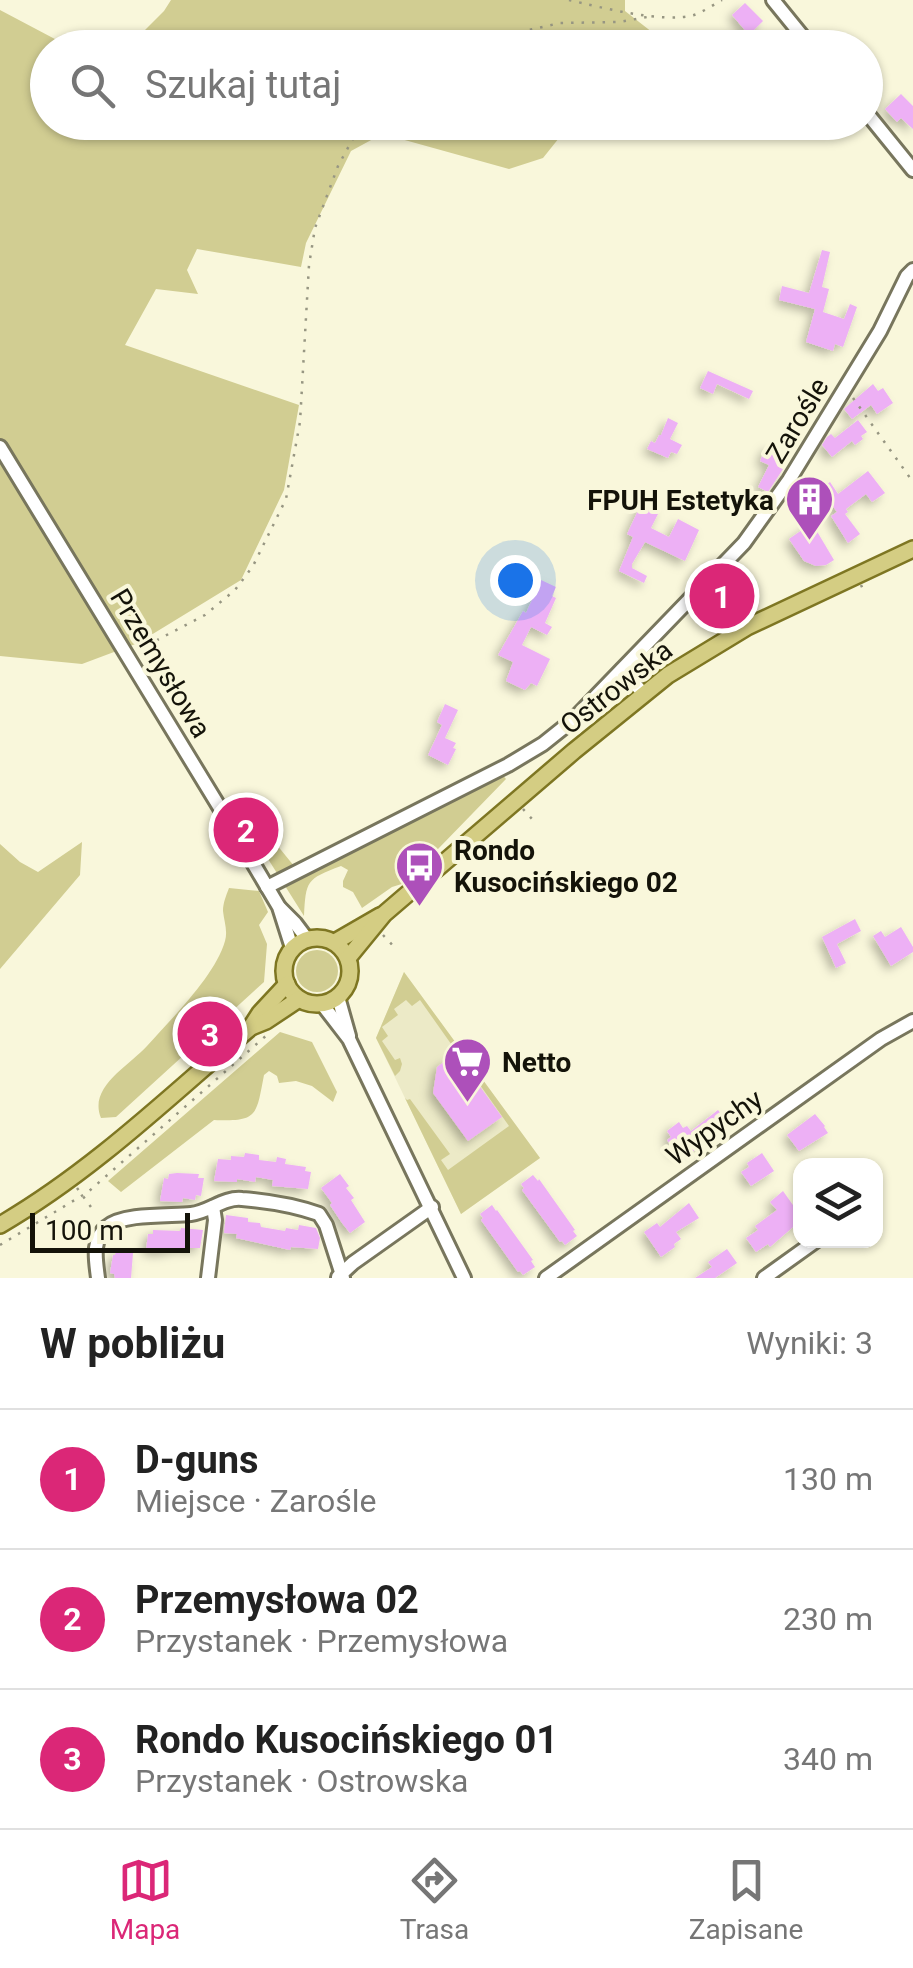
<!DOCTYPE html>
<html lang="pl">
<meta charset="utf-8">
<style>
body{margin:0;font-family:Roboto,sans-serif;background:#f2f2f2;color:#222}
.controls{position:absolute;right:30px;bottom:30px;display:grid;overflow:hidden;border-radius:20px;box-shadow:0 2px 8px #0004}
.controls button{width:90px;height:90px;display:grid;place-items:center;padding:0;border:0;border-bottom:2px solid #e0e0e0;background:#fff;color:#222;font:50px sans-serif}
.scale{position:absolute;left:30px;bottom:25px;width:160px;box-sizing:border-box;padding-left:10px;border:5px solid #141309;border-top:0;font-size:28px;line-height:35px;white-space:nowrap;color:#141309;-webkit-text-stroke:8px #f9f7db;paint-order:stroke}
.you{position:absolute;left:515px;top:580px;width:35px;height:35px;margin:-25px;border:8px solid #fff;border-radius:50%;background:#1a73e8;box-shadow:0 0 0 15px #1a73e833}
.badge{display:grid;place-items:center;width:65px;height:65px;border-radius:50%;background:#db2777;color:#fff;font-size:32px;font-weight:700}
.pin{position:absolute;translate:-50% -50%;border:5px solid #fff;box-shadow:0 2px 10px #0006}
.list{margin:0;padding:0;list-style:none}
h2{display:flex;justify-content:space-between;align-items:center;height:130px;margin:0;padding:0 40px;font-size:42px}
h2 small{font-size:32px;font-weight:400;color:#767676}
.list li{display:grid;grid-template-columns:65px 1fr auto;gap:30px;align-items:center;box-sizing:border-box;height:140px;padding:0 40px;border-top:2px solid #e0e0e0}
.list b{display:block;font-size:38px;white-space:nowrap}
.list p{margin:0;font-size:32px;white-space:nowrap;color:#767676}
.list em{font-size:32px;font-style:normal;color:#767676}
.icon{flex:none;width:55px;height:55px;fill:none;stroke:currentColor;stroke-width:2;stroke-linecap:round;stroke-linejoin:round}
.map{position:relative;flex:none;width:913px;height:1278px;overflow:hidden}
.search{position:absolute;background:#fff;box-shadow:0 2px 8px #0004;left:30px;right:30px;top:30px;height:110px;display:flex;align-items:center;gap:25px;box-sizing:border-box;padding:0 35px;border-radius:55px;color:#767676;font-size:38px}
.sheet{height:550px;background:#fff}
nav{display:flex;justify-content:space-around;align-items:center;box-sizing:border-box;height:140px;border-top:2px solid #e0e0e0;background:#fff;font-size:28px;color:#767676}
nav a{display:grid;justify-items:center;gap:5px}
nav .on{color:#db2777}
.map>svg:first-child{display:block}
.built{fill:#eceac7}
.green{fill:#d1cd92}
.building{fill:#edb0f5;filter:url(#shadow)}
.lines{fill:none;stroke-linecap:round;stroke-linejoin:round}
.minor-casing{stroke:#78765d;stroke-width:18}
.major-casing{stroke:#7e7622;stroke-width:20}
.path{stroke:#979682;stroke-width:2.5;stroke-dasharray:2.5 8;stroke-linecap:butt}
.minor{stroke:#fff;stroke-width:12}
.major{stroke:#d4cd83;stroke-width:15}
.labels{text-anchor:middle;stroke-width:8;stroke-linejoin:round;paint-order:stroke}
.street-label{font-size:28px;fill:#141309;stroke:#f9f7db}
.poi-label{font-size:28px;font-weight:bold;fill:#141309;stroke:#f9f7db;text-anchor:start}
</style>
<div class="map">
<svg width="913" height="1278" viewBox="0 0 913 1278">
<defs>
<filter id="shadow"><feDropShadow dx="-4.5" dy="4.5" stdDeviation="5" flood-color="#0004"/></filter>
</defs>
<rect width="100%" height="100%" fill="#f9f7db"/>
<path class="built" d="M 404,972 L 540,1158 L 461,1214 L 376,1038 Z"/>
<g class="green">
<path d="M 171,0 L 625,0 L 625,11 L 657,36 L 658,47 L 128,47 L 164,11 Z"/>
<path d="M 0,10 L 70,47 L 48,48 L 48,122 L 571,123 L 543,158 L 509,169 L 401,139 L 373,139 L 351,151 L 306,243 L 301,267 L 197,249 L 187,270 L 198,294 L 156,289 L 125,345 L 299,405 L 284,490 L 241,580 L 138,643 L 82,664 L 0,656 Z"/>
<path d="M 500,772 L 506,779 L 405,883 L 392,887 L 362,908 L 353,892 L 343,887 L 343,881 L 348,870 L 341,866 C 306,879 306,881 304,916 L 241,816 L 240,810 L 247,808 L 294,866 Z"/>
<path d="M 82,842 L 80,875 L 0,969 L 0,844 L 20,862 L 38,872 Z"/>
<path d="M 229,888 L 259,891 L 268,912 L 259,925 L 267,944 L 264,982 L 116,1117 L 101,1118 C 88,1087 129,1066 147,1046 C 172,1018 215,976 225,941 C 228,931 224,921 223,911 C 223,903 226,896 229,888 Z"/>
<circle cx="317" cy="971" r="21"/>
<path d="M 404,972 L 540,1158 L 461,1214 L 405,1098 L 407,1100 L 410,1099 L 450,1154 L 441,1160 L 448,1170 L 509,1126 L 420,1000 L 412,1006 L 406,1000 L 394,1009 L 398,1015 L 382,1027 L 388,1036 L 382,1041 L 395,1060 L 400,1058 L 402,1064 L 400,1071 L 395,1076 L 376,1038 Z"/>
<path d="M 280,1032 L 312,1042 L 337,1092 L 333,1102 L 312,1086 L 296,1081 L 279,1083 L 277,1076 L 269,1071 L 264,1075 C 256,1116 258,1122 214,1120 L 121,1192 L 108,1181 Z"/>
</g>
<g class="building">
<path d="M 745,3 L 763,21 L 749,35 L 732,15 Z"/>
<path d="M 901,94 L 913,106 L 913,129 L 901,118 L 897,122 L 885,109 Z"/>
<path d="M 822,250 L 830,252 L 822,287 L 829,289 L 823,312 L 844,319 L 850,304 L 857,307 L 843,347 L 835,344 L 833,351 L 806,342 L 815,309 L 779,300 L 782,286 L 809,293 Z"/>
<path d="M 708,371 L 753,391 L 749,399 L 717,384 L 713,394 L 700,388 Z"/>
<path d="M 873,384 L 878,391 L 883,388 L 893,403 L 877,414 L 871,405 L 852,419 L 844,409 Z"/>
<path d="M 668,418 L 678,423 L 670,439 L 682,445 L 677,454 L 671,452 L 668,458 L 647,449 L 651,441 L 655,443 L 659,435 L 661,435 Z"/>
<path d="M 858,420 L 867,432 L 861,436 L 863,439 L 855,445 L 852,441 L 832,457 L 822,445 L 827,437 L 831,434 L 835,438 Z"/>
<path d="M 767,445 L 782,452 L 777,466 L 783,469 L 768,492 L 758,487 L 769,465 L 760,461 Z"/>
<path d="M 868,471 L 885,493 L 872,502 L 866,494 L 846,509 L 848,512 L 845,514 L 860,534 L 848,543 L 831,516 L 837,512 L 820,489 L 830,482 L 838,494 Z"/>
<path d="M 642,502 L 660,510 L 651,528 L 669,537 L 678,519 L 699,530 L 685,561 L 645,542 L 632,564 L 632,568 L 647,576 L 644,583 L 619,571 L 633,537 L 627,534 Z"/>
<path d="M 812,523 L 834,560 L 826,565 L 816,566 L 804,561 L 789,539 Z"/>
<path d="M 541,580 L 556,587 L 552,596 L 556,598 L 545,623 L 552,627 L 547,635 L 531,627 L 522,645 L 550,659 L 537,686 L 531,683 L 525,690 L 506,681 L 513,662 L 498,655 L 523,611 L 526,613 Z"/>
<path d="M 445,704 L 458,710 L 445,738 L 456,743 L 453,748 L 456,749 L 448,765 L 428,755 L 442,725 L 437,722 Z"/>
<path d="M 855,919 L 861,931 L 837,944 L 846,963 L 836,968 L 822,937 Z"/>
<path d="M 901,927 L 913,947 L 913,952 L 891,966 L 873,936 L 881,931 L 885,937 Z"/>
<path d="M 449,1058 L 453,1064 L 460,1059 L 502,1117 L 468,1141 L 433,1093 L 437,1067 Z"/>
<path d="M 718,1110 L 728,1123 L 692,1152 L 687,1146 L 677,1154 L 667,1140 L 671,1137 L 667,1131 L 679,1122 L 683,1128 L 687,1126 L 691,1131 Z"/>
<path d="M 815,1114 L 825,1126 L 824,1127 L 828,1133 L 799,1151 L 787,1135 Z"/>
<path d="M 245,1153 L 259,1155 L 259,1160 L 276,1162 L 277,1157 L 286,1159 L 285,1164 L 306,1167 L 305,1171 L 311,1172 L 308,1189 L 272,1186 L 273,1180 L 256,1177 L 255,1182 L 237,1179 L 237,1182 L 214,1181 L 218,1159 L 231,1160 L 231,1156 L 244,1157 Z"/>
<path d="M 762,1153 L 774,1171 L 751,1186 L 741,1172 L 749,1167 L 747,1163 Z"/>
<path d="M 177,1173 L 199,1174 L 198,1178 L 204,1178 L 201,1196 L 196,1195 L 195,1200 L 183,1198 L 182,1202 L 160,1201 L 164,1178 L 168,1179 L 169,1174 Z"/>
<path d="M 340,1174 L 349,1186 L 346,1188 L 354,1198 L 351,1200 L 365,1222 L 350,1233 L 342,1223 L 330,1205 L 332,1203 L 321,1188 Z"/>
<path d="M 533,1175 L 538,1181 L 539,1179 L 575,1230 L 573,1231 L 577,1236 L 565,1245 L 562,1241 L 560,1242 L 522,1190 L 524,1188 L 521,1184 Z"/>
<path d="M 783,1191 L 800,1215 L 800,1221 L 770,1247 L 768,1244 L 756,1252 L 746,1238 L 758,1230 L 755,1226 L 777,1210 L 770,1202 Z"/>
<path d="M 689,1203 L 699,1218 L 676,1232 L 681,1239 L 674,1244 L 675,1247 L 661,1257 L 644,1232 L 657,1223 L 660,1227 Z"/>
<path d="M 492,1205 L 496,1211 L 497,1210 L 533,1260 L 531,1261 L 535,1267 L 523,1275 L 520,1271 L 518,1272 L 481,1220 L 483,1218 L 480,1214 Z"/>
<path d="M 226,1215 L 248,1218 L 248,1222 L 260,1223 L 261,1227 L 285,1231 L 286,1228 L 298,1230 L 299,1225 L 316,1228 L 320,1238 L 318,1249 L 291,1247 L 290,1250 L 236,1238 L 237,1234 L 224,1233 Z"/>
<path d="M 181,1228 L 203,1230 L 200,1248 L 179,1248 L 160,1252 L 146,1250 L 148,1234 L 153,1234 L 153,1230 L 180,1231 Z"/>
<path d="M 727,1249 L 737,1263 L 715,1278 L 695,1278 L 712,1267 L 708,1262 Z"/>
<path d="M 116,1251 L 133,1253 L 131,1278 L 115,1278 L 114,1274 L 110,1273 L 113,1255 L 115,1255 Z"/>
</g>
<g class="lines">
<defs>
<g id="minor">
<path d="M 773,0 L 812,48"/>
<path d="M 866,112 L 913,170"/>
<path d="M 0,447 L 237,836 L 279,907 L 292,948"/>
<path d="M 622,670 L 644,694"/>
<path d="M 267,887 L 508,765 L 543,744 L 573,720 L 744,543 L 789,480 L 880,331 L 907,276 L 913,270"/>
<path d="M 280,908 L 295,923 L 307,939"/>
<path d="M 338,997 L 349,1036"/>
<path d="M 322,1004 L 349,1039 L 464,1278"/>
<path d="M 338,1277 L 353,1263 L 432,1207"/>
<path d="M 98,1278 C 96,1261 91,1239 107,1227 C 123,1213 169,1216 191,1214 C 209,1212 224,1197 242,1199 C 267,1201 296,1206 319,1214 L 326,1225 L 343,1278"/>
<path d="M 208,1278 L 215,1220 L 213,1207"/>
<path d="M 546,1278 L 881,1039 L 913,1021"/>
<path d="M 764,1278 L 817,1240"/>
</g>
<g id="major">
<circle cx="317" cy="971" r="33"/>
<path d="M 335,942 L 380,916"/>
<path d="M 348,958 L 384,914 L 574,751 L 668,675 L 747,627 L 913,549"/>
<path d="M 251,1027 L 260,1013 L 287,984"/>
<path d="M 0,1225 C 93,1171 170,1096 251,1027 L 266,1021 L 299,999"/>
</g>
</defs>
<use href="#minor" class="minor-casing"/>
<use href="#major" class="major-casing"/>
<g class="path">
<path d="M 569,0 C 599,7 665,24 694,15 C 703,12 713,5 722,0"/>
<path d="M 492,48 L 529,30 L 560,23 L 619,22 L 653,16"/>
<path d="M 853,398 L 913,482"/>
<path d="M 861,585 L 865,594"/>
<path d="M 138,650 L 205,615 L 235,590 L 253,566 L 286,499 L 300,422 L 309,265 L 315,228 L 338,166 L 362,122"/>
<path d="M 523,809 L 532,819"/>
<path d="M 455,869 L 462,877"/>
<path d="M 383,935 L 397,950"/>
<path d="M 77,1188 L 91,1207"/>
<path d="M 0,1245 L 88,1192 L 268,1034"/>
</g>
<use href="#minor" class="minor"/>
<use href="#major" class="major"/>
</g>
<defs>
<symbol id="building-pin" viewBox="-11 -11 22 30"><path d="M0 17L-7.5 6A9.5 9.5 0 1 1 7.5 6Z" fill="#ad50ba" stroke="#f9f7db"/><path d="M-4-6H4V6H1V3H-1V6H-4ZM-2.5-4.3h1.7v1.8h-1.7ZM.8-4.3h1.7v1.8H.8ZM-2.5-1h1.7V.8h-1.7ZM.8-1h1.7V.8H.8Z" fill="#fff"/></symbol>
<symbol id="bus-pin" viewBox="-11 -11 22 30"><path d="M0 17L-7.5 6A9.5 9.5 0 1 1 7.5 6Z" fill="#ad50ba" stroke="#f9f7db"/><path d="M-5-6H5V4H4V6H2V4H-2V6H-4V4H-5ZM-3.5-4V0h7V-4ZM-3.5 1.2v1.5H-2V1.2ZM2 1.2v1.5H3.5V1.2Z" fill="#fff"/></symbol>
<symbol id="supermarket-pin" viewBox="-11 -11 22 30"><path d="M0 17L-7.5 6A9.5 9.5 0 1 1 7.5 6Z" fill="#ad50ba" stroke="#f9f7db"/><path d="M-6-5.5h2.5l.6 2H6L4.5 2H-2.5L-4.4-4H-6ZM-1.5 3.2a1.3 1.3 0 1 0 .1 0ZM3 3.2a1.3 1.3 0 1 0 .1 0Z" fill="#fff"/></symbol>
</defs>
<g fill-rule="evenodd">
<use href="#building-pin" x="782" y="472" width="55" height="75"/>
<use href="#bus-pin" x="392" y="838" width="55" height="75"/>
<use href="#supermarket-pin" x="440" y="1034" width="55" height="75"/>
</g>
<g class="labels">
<g class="street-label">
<text transform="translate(797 420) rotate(-59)" y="10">Zarośle</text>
<text transform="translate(161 663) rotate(59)" y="10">Przemysłowa</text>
<text transform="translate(616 687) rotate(-38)" y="10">Ostrowska</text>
<text transform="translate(714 1127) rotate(-35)" y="10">Wypychy</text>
</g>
<g class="poi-label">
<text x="774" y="510" text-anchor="end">FPUH Estetyka</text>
<text x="454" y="860">Rondo<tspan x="454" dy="32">Kusocińskiego 02</tspan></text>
<text x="502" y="1072">Netto</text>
</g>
</g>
</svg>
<div class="controls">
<button><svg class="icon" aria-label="layers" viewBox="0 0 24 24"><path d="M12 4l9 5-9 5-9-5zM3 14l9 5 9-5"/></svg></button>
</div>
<div class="scale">100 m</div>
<div class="you"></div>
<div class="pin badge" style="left:722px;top:596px">1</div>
<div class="pin badge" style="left:246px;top:830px">2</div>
<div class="pin badge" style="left:210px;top:1034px">3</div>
<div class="search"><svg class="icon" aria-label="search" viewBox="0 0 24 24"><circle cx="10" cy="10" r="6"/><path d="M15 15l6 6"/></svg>Szukaj tutaj</div>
</div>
<section class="sheet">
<h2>W pobliżu<small>Wyniki: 3</small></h2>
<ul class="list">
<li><span class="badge">1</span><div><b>D-guns</b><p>Miejsce · Zarośle</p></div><em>130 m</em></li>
<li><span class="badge">2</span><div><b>Przemysłowa 02</b><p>Przystanek · Przemysłowa</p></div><em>230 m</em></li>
<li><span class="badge">3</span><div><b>Rondo Kusocińskiego 01</b><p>Przystanek · Ostrowska</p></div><em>340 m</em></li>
</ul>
</section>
<nav>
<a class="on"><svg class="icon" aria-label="map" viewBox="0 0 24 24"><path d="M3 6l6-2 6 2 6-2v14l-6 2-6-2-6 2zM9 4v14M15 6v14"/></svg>Mapa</a>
<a><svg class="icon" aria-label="directions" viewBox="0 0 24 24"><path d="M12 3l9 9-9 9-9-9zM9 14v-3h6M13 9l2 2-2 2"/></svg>Trasa</a>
<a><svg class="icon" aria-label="saved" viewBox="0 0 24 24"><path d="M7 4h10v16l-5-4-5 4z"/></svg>Zapisane</a>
</nav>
